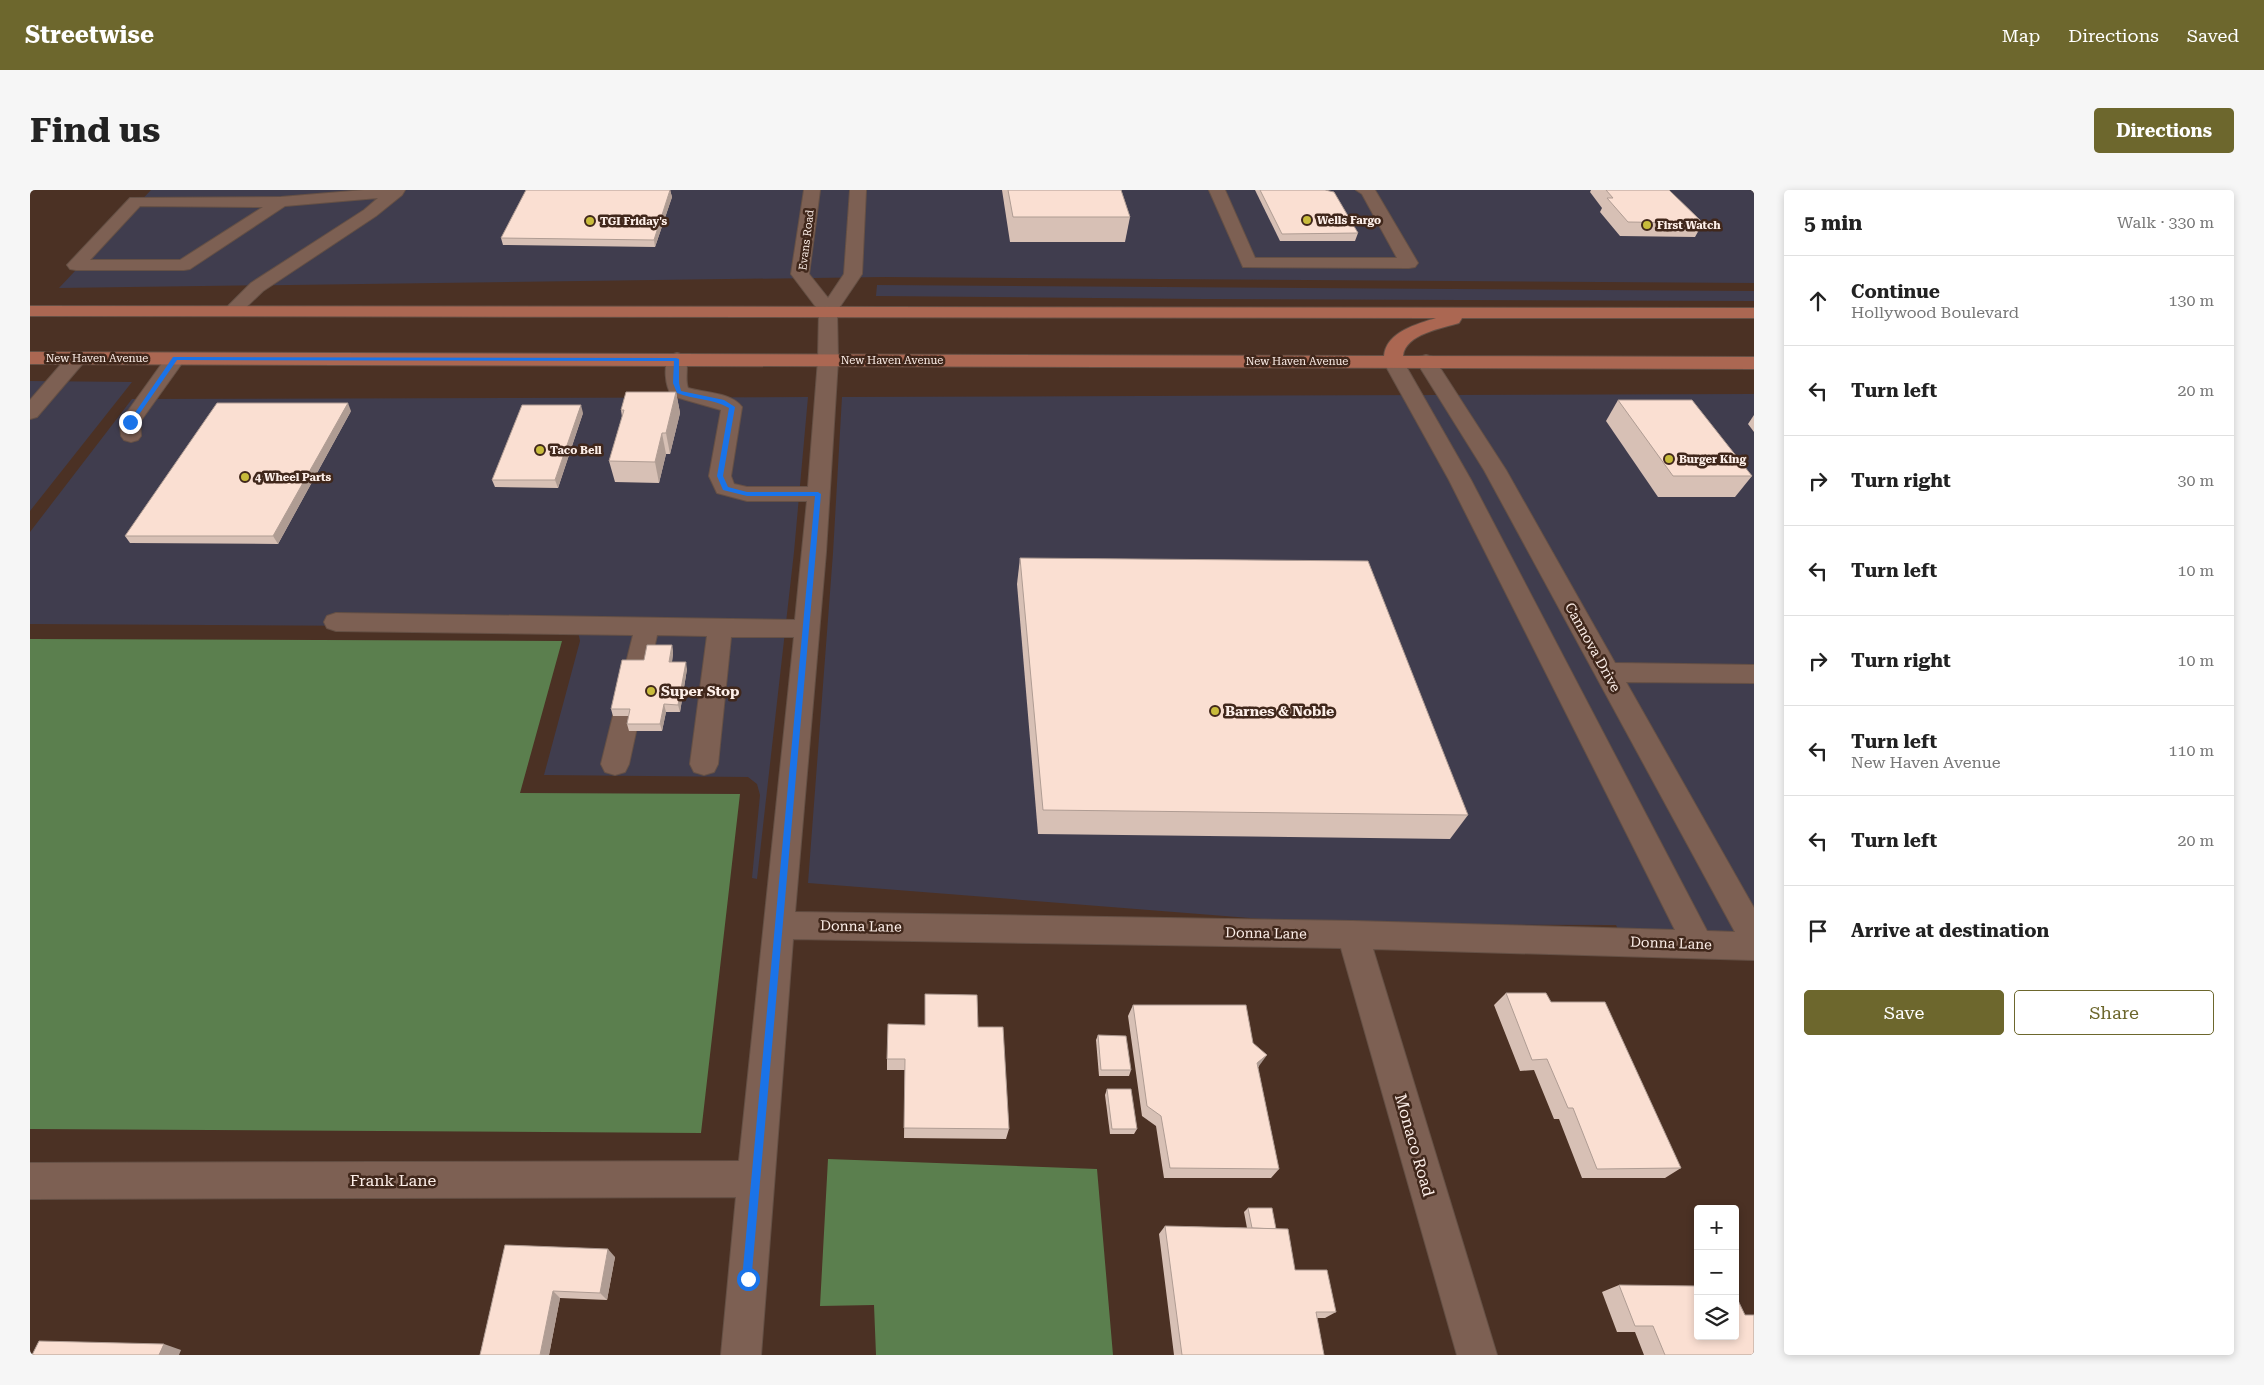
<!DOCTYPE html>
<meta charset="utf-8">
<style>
body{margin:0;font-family:"Roboto Serif",serif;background:#f6f6f6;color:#222}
.controls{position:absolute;right:15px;bottom:15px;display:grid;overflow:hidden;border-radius:5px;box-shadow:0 2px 8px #0003}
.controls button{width:45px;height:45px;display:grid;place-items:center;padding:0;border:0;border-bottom:1px solid #e0e0e0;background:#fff;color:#222;font:25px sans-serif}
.stop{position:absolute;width:15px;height:15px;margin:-11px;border:4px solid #1a73e8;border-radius:50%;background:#fff}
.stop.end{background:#1a73e8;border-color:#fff;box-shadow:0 1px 5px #0008}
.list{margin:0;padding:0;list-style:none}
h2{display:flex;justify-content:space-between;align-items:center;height:65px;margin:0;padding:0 20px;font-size:21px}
h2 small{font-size:16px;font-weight:400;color:#767676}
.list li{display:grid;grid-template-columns:32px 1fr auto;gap:15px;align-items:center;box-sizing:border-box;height:90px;padding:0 20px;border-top:1px solid #e0e0e0}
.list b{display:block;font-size:19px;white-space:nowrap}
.list p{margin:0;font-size:16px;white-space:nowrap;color:#767676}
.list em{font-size:16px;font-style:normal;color:#767676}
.actions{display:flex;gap:10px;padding:15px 20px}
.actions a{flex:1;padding:11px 0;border:1px solid #6d672d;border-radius:5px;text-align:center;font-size:18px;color:#6d672d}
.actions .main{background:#6d672d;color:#fff}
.icon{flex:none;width:28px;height:28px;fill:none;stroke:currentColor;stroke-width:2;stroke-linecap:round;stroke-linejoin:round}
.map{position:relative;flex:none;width:1724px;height:1165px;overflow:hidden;border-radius:5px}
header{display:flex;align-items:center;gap:30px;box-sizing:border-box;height:70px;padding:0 25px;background:#6d672d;color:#fff}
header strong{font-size:24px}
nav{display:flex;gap:28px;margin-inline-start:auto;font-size:18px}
.intro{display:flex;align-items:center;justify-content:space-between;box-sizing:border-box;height:120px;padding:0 30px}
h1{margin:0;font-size:35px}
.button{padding:12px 22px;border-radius:5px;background:#6d672d;color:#fff;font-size:18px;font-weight:700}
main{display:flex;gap:30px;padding:0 30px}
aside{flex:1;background:#fff;border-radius:5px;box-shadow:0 2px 8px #0003}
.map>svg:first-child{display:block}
.commercial{fill:#403d4e}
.forest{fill:#5b7f4e}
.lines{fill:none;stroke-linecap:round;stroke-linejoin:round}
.minor-casing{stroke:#655045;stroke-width:2}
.major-casing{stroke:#655045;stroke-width:2}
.minor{fill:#7d6053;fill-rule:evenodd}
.major{fill:#ab6752;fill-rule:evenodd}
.wall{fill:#d7c0b5}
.shaded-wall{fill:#af9c93}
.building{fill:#fadfd2;stroke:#af9c93}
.route{fill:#1a73e8}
.poi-dot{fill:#c8bb3b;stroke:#40271b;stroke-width:2}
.labels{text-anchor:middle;stroke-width:5;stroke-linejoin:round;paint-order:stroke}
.far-poi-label{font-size:11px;font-weight:bold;fill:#fdefe9;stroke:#40271b;text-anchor:start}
.far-street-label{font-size:11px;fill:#fdefe9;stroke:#40271b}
.street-label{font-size:14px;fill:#fdefe9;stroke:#40271b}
.poi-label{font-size:14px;font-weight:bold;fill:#fdefe9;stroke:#40271b;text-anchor:start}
.near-street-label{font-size:16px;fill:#fdefe9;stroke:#40271b}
</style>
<header>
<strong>Streetwise</strong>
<nav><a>Map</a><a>Directions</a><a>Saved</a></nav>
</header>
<div class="intro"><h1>Find us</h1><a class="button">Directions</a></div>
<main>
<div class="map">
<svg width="1724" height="1165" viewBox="0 0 1724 1165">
<rect width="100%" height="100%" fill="#4b3124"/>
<g class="commercial">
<path d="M 121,0 L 1724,0 L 1724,93 L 854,87 L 29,98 Z"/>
<path d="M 847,95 L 1724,101 L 1724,111 L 1171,109 L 846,106 Z"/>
<path d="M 0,191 L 102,192 L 0,321 Z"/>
<path d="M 1724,204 L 1724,747 L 1590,744 L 1586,735 L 1297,734 L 778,693 L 803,363 L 812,207 Z"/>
<path d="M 778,207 L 764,362 L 727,689 L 722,688 L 730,605 L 727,594 L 718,587 L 514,585 L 550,451 L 548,442 L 541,437 L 0,434 L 0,342 L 102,209 Z"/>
</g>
<g class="forest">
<path d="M 0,449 L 532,451 L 490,603 L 710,604 L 671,943 L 0,939 Z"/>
<path d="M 798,969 L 1067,979 L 1083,1165 L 846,1165 L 844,1115 L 790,1116 Z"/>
</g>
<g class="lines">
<defs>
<g id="minor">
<path d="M 334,0 L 375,0 L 372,5 L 346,26 L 233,101 L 208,125 L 202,126 L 196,125 L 193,121 L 221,93 L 334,20 L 348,8 L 255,16 L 160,79 L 154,80 L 46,80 L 40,79 L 37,75 L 100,8 L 251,7 ZM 110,16 L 233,17 L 150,70 L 60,70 Z"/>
<path d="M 774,0 L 790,0 L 779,84 L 798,108 L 814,84 L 820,0 L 836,0 L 832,84 L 807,121 L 808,170 L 796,362 L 765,722 L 1323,731 L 1645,740 L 1419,290 L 1353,171 L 1356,167 L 1363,165 L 1370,167 L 1373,171 L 1441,290 L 1677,741 L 1705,742 L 1454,280 L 1386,171 L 1389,167 L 1396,165 L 1403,167 L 1476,280 L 1585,473 L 1724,475 L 1724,493 L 1596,492 L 1724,718 L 1724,770 L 1343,759 L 1467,1165 L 1427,1165 L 1311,758 L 763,749 L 731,1165 L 691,1165 L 706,1007 L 0,1009 L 0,973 L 709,971 L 764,447 L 701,447 L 688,574 L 684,582 L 674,585 L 664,582 L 660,574 L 677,446 L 627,445 L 599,574 L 595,582 L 585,585 L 575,582 L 571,574 L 603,445 L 306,441 L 297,438 L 294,432 L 297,426 L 306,423 L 765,430 L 777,311 L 717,311 L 687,303 L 679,286 L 691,220 L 642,206 C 635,196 633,175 640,165 L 647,163 L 654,165 C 660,174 654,188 658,198 C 674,203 701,202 712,217 L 701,286 L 704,294 L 717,297 L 778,297 L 788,170 L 789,121 L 761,84 Z"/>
<path d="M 1179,0 L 1195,0 L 1225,68 L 1367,68 L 1332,4 L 1326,0 L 1345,0 L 1388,73 L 1385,77 L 1379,78 L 1213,77 Z"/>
<path d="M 47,162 L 54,164 L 57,168 L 54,172 L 7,227 L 0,229 L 0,210 L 40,164 Z"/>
<path d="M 145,163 L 152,165 L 155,169 L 110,232 L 111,246 L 108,250 L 101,252 L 94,250 L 91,246 L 90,232 L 138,165 Z"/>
</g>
<path id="major" d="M 0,116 L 1724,118 L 1724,128 L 1432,128 L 1429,133 C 1413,138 1375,144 1373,166 L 1724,167 L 1724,179 L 0,174 L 0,162 L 1354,166 C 1356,142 1387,134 1406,128 L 0,126 Z"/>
</defs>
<use href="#minor" class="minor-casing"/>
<use href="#major" class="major-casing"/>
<use href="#minor" class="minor"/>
<use href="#major" class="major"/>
</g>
<g class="wall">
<path d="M 640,0 L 642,7 L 625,57 L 473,55 L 471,48 Z"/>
<path d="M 972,0 L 1091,0 L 1100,27 L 1095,52 L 980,52 Z"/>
<path d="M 1225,0 L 1295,0 L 1328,43 L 1325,51 L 1250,51 Z"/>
<path d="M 1561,0 L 1639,0 L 1673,33 L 1665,47 L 1590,46 L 1570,22 L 1572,18 L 1560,2 Z"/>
<path d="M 646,202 L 650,223 L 640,264 L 636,264 L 629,293 L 585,292 L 579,271 L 592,227 L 591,220 Z"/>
<path d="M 1588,210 L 1722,286 L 1705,307 L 1628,307 L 1576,231 Z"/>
<path d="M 321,221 L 248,354 L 100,353 L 95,346 Z"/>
<path d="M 553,223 L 528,298 L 465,297 L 462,290 Z"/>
<path d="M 1724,225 L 1724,242 L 1718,234 Z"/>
<path d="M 990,368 L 1438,625 L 1420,649 L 1008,644 L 987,394 Z"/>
<path d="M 642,455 L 643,463 L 642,472 L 657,479 L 650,522 L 636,522 L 632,541 L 599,541 L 597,534 L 599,526 L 583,526 L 581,519 L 614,470 Z"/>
<path d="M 1476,803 L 1521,812 L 1651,978 L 1635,988 L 1552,988 L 1529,929 L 1524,929 L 1504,880 L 1490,881 L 1464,815 Z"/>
<path d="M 895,804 L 948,837 L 979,939 L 976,949 L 874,948 L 875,880 L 857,880 L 857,869 L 895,835 Z"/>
<path d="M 1103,815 L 1223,853 L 1229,876 L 1228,878 L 1249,979 L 1241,988 L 1134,988 L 1126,936 L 1112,926 L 1098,826 Z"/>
<path d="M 1068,845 L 1101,880 L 1099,886 L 1069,886 L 1066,850 Z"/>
<path d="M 1077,899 L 1107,939 L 1104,944 L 1080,944 L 1075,905 Z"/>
<path d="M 1218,1018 L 1246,1039 L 1265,1080 L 1306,1122 L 1295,1128 L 1287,1128 L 1294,1165 L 1144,1165 L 1129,1044 L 1135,1036 L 1217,1038 L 1214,1022 Z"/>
<path d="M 475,1055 L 585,1067 L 577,1110 L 530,1108 L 519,1165 L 450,1165 Z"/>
<path d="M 1589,1095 L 1715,1125 L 1724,1165 L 1614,1165 L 1605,1142 L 1587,1142 L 1572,1102 Z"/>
</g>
<g class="shaded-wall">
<path d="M 640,0 L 642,7 L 625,57 L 624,50 Z"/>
<path d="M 646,202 L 650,223 L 640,264 L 636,243 Z"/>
<path d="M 318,213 L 321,221 L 248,354 L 243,346 Z"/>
<path d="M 551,215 L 553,223 L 528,298 L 525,290 Z"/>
<path d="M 632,243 L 636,264 L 629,293 L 625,272 Z"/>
<path d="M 642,455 L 643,463 L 641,479 L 639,472 Z"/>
<path d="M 656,472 L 657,479 L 650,522 L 648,515 Z"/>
<path d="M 634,514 L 636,522 L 632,541 L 630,534 Z"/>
<path d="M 1237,865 L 1229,876 L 1220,884 L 1227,873 Z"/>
<path d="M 578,1059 L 585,1067 L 577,1110 L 570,1103 Z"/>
<path d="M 523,1101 L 530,1108 L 519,1165 L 510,1165 Z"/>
<path d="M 134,1154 L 151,1160 L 149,1165 L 129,1165 Z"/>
</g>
<g class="building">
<path d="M 496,0 L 640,0 L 624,50 L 471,48 Z"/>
<path d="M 978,0 L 1091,0 L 1100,27 L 983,27 Z"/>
<path d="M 1230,0 L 1295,0 L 1304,2 L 1328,43 L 1252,44 Z"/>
<path d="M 1576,0 L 1639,0 L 1673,33 L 1598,32 L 1577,8 L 1583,8 Z"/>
<path d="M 596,202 L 646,202 L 636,243 L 632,243 L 625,272 L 579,271 L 594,220 L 591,220 Z"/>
<path d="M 1588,210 L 1662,210 L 1722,286 L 1643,286 Z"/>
<path d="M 187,213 L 318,213 L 243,346 L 95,346 Z"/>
<path d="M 492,215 L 551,215 L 525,290 L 462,290 Z"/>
<path d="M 990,368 L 1338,371 L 1438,625 L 1013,620 Z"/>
<path d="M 617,455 L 642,455 L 639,472 L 656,472 L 648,515 L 634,514 L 630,534 L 597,534 L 600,519 L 581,519 L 592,470 L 614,470 Z"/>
<path d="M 1476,803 L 1516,803 L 1521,812 L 1575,812 L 1651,978 L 1567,979 L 1543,918 L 1538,918 L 1517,869 L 1502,870 Z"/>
<path d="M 895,804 L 947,805 L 948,837 L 973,837 L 979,939 L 874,938 L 875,869 L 857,869 L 858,834 L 895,835 Z"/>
<path d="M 1103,815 L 1216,815 L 1223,853 L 1237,865 L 1227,873 L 1249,979 L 1140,978 L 1131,926 L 1117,916 Z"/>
<path d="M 1068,845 L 1096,846 L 1101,880 L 1071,880 Z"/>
<path d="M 1077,899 L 1101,899 L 1107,939 L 1082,939 Z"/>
<path d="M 1218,1018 L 1242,1018 L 1246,1039 L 1222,1038 Z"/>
<path d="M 1135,1036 L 1258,1039 L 1265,1080 L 1297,1080 L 1306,1122 L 1286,1122 L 1294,1165 L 1152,1165 Z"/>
<path d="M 475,1055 L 578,1059 L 570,1103 L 523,1101 L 510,1165 L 450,1165 Z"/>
<path d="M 1589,1095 L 1668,1096 L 1668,1146 L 1705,1146 L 1705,1104 L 1715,1125 L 1724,1125 L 1724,1165 L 1635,1165 L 1623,1136 L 1605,1136 Z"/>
<path d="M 9,1151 L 134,1154 L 129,1165 L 2,1165 Z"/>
</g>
<path class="route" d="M 143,167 L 646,168 L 649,169 L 649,193 L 651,201 L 694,210 L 705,217 L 693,286 L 698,297 L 717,302 L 788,302 L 791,304 L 721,1093 L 718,1094 L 714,1093 L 712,1089 L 785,306 L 717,306 L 693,300 L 687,286 L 699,218 C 682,208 665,210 647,203 L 643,193 L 644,171 L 147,170 L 103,233 L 98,233 Z"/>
<g class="poi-dot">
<circle cx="1277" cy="30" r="5"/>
<circle cx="560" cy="31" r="5"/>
<circle cx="1617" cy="35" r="5"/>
<circle cx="510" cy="260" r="5"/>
<circle cx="1639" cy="269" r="5"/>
<circle cx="215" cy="287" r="5"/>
<circle cx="621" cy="501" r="5"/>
<circle cx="1185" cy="521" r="5"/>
</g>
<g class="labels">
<g class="far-poi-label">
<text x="1287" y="34">Wells Fargo</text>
<text x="570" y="35">TGI Friday's</text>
<text x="1627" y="39">First Watch</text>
<text x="520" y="264">Taco Bell</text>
<text x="1649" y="273">Burger King</text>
<text x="225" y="291">4 Wheel Parts</text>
</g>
<g class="far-street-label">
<text transform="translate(776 50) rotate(-83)" y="4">Evans Road</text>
<text x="67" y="172">New Haven Avenue</text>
<text x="862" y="174">New Haven Avenue</text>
<text x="1267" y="175">New Haven Avenue</text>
</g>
<g class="street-label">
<text transform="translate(1563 457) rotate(61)" y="5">Cannova Drive</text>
<text transform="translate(831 736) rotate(1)" y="5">Donna Lane</text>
<text transform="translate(1236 743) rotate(1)" y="5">Donna Lane</text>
<text transform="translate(1641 753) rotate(2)" y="5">Donna Lane</text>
</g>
<g class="poi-label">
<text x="631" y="506">Super Stop</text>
<text x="1195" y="526">Barnes &amp; Noble</text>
</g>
<g class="near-street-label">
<text transform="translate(1385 955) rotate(74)" y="6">Monaco Road</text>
<text x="363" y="996">Frank Lane</text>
</g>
</g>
</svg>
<div class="controls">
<button>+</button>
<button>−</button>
<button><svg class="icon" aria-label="layers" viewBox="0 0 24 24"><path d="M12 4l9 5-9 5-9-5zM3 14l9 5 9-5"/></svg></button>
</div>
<div class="stop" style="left:718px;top:1089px"></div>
<div class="stop end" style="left:100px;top:232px"></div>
</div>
<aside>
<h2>5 min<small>Walk · 330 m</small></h2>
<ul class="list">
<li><svg class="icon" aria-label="ahead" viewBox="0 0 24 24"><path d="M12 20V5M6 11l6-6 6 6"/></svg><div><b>Continue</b><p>Hollywood Boulevard</p></div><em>130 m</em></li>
<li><svg class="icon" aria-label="left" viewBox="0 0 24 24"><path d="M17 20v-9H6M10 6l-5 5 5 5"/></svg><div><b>Turn left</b></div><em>20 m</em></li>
<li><svg class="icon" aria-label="right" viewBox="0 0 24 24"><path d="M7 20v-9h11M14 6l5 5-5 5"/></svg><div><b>Turn right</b></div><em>30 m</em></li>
<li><svg class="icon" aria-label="left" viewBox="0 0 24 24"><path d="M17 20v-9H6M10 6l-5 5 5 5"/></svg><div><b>Turn left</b></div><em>10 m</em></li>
<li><svg class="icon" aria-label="right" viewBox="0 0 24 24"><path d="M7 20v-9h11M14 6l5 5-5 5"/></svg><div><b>Turn right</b></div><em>10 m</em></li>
<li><svg class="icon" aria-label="left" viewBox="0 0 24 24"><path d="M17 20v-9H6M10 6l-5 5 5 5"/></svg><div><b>Turn left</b><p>New Haven Avenue</p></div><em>110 m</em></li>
<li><svg class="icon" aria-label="left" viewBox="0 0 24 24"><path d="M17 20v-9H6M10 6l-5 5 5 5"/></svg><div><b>Turn left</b></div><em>20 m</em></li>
<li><svg class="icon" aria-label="arrive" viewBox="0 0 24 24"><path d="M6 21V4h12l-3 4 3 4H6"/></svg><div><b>Arrive at destination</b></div></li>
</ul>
<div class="actions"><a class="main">Save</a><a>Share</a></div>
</aside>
</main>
